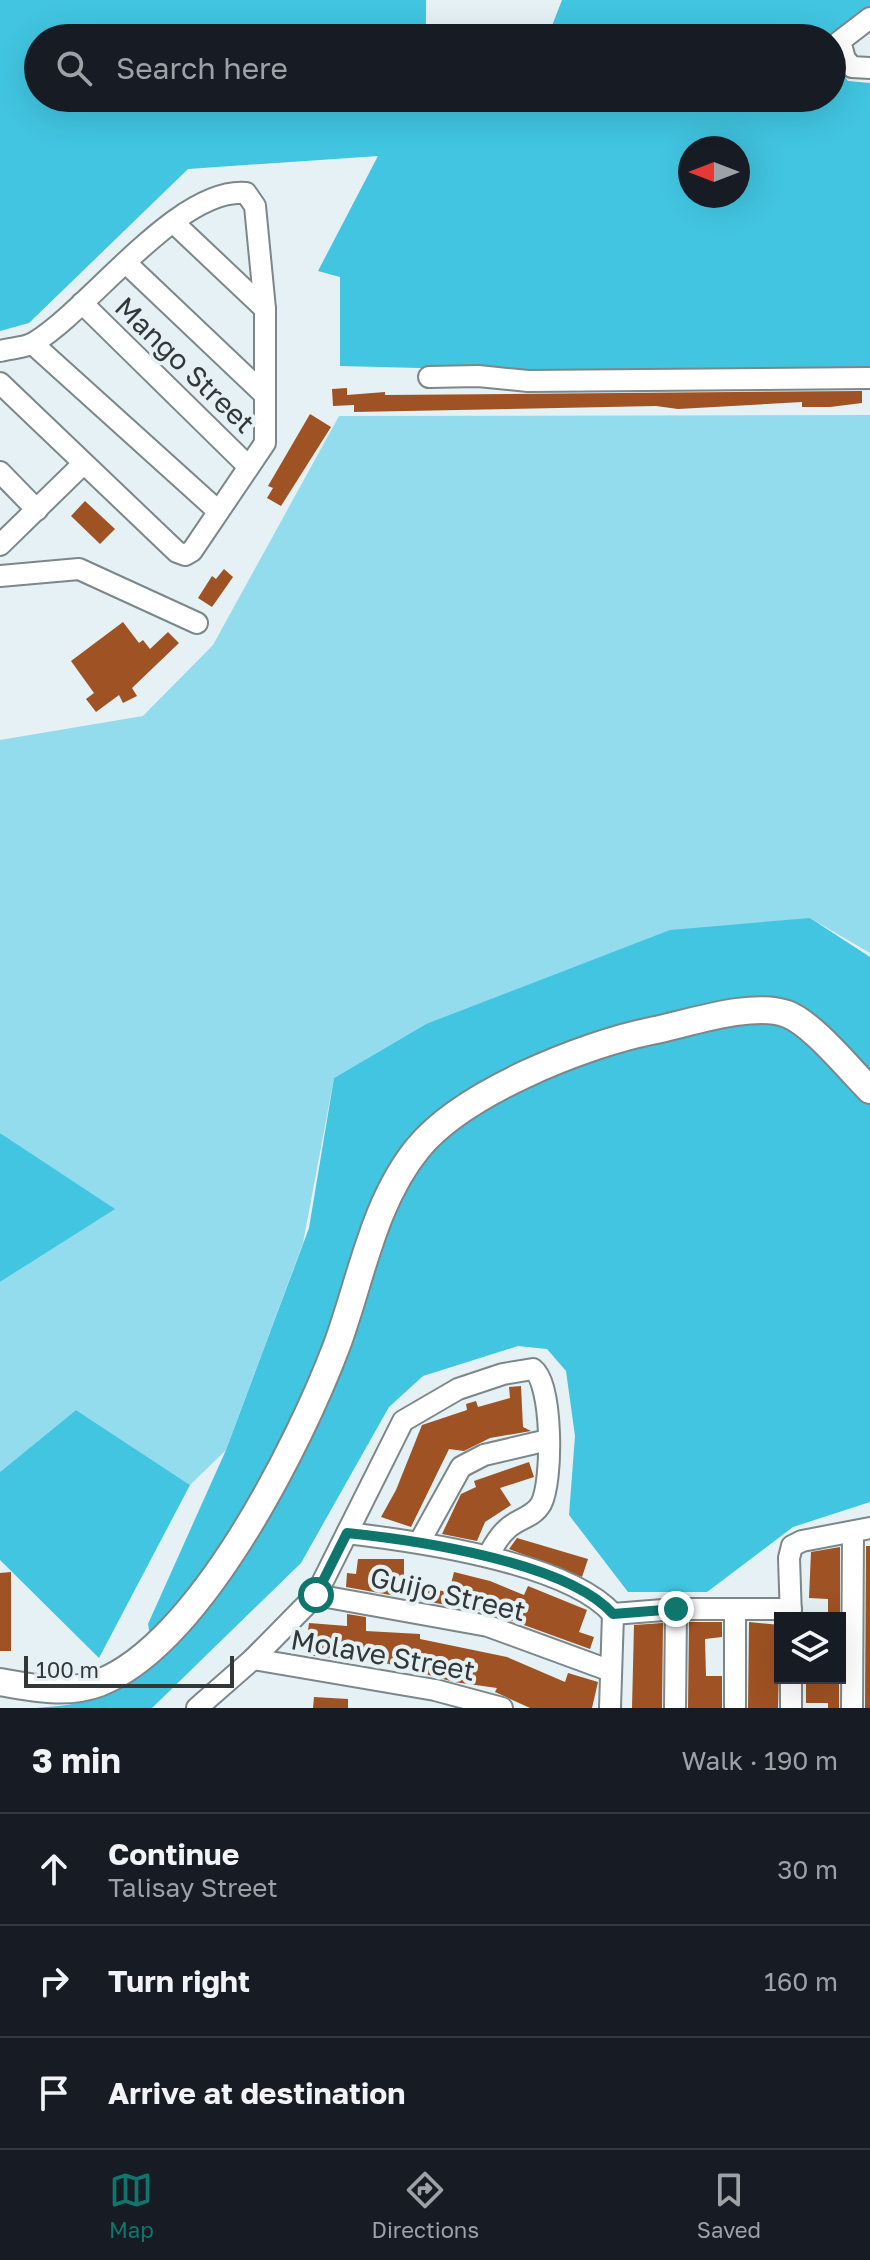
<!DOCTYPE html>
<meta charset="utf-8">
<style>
body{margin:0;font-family:"Golos Text",sans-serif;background:#20242c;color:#f1f3f6}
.controls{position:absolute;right:24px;bottom:24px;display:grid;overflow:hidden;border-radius:0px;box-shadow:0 8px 32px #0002}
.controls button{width:72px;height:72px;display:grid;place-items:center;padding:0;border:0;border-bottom:2px solid #363941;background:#171b24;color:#f1f3f6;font:40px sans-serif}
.compass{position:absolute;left:678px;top:136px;width:72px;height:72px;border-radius:50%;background:#171b24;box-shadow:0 8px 32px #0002;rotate:270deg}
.scale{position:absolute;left:24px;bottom:20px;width:210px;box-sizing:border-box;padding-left:8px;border:4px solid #333738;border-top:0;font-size:22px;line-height:28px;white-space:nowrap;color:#333738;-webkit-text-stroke:6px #e5f1f4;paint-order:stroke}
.stop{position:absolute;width:24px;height:24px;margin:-18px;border:6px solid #0f766e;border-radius:50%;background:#fff}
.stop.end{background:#0f766e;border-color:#fff;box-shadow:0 2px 8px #0008}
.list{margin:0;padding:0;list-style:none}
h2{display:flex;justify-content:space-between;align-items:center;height:104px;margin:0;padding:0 32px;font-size:34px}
h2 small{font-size:26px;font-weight:400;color:#9ea1a6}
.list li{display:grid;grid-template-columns:52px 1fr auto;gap:24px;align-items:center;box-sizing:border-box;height:112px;padding:0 32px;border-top:2px solid #363941}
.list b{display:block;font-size:30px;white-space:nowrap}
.list p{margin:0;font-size:26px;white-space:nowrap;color:#9ea1a6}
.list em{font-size:26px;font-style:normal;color:#9ea1a6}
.icon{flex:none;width:44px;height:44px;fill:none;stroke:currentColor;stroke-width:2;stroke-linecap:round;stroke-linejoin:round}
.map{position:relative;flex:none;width:870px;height:1708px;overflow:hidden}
.search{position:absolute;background:#171b24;box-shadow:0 8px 32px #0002;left:24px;right:24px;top:24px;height:88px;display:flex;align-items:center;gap:20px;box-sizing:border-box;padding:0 28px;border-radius:44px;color:#9ea1a6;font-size:30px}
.sheet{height:440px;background:#171b24}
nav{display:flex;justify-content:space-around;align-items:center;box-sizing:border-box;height:112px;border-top:2px solid #363941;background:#171b24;font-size:22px;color:#9ea1a6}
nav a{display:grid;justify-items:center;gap:4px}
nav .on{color:#0f766e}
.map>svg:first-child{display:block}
.green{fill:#93dcee}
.forest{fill:#41c5e1;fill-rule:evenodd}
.building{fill:#9f5223}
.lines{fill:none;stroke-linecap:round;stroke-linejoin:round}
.minor-casing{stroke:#7c8789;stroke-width:24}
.major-casing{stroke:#7c8789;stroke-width:30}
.minor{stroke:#fff;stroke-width:20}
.major{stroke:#fff;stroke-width:26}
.route{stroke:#0f766e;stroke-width:10}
.labels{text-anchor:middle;stroke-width:8;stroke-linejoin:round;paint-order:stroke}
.street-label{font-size:28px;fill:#333738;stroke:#e5f1f4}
</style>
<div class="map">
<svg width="870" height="1708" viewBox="0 0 870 1708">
<rect width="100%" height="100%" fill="#e5f1f4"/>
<path class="green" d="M 870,415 L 870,953 L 810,918 L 426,1024 L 334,1078 L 303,1243 L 226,1450 L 190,1485 L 76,1410 L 0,1472 L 0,1282 L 114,1209 L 0,1133 L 0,740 L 143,716 L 213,645 L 339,416 Z"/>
<g class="forest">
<path d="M 0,0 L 426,0 L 426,38 L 38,38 L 38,98 L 832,98 L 832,58 L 848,81 L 870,83 L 870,379 L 340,366 L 340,277 L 318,271 L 378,156 L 188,169 L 29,323 L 0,331 ZM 690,148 L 738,148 L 738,196 L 690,196 Z"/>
<path d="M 562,0 L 870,0 L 870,29 L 832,51 L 832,38 L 478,38 L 548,36 Z"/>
<path d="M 810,918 L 870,957 L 870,1502 L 793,1527 L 707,1592 L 628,1592 L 569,1515 L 575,1436 L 566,1371 L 547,1349 L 518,1346 L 423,1376 L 389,1407 L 301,1563 L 152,1708 L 36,1708 C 83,1705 120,1697 155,1664 L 148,1624 L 226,1450 L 309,1228 L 334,1078 L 426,1024 L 670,930 Z"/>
<path d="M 0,1133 L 115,1209 L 0,1282 Z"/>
<path d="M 76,1410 L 190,1485 L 99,1658 L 0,1560 L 0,1472 Z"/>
</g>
<g class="building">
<path d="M 347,388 L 347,395 L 385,392 L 385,395 L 862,391 L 862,403 L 830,407 L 802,407 L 802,402 L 678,409 L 656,406 L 354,412 L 354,405 L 333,406 L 332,389 Z"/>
<path d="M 310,414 L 331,427 L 281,506 L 267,498 L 273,488 L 268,486 Z"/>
<path d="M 85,501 L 115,529 L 100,544 L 71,516 Z"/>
<path d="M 224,569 L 233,577 L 212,607 L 198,598 L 212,576 L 216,579 Z"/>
<path d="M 123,622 L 139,643 L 143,640 L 150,649 L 168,632 L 179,643 L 132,688 L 137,696 L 123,703 L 119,695 L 96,712 L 86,699 L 94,693 L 71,661 Z"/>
<path d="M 521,1386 L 523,1427 L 531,1431 L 490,1438 L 464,1451 L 449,1449 L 411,1527 L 381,1517 L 396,1490 L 422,1425 L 467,1410 L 466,1404 L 476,1401 L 478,1407 L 510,1398 L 509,1387 Z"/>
<path d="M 529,1462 L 534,1477 L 500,1488 L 511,1505 L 485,1522 L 477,1541 L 442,1534 L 461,1494 L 476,1487 L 474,1481 Z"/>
<path d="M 517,1538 L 588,1559 L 582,1577 L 509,1549 Z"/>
<path d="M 866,1546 L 870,1546 L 870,1708 L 865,1708 Z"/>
<path d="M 840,1547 L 840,1618 L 828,1618 L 828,1599 L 809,1598 L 811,1552 Z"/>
<path d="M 358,1559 L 404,1559 L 404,1582 L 424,1583 L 424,1588 L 449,1592 L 454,1572 L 490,1581 L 524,1595 L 528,1586 L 587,1610 L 579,1632 L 594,1637 L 590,1649 L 491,1613 L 346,1587 L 347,1573 L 356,1574 Z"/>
<path d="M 11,1572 L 11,1651 L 0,1651 L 0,1573 Z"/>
<path d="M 347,1614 L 366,1617 L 366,1631 L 420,1634 L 420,1639 L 507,1657 L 565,1682 L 568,1673 L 598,1682 L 592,1708 L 530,1708 L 495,1692 L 497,1688 L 454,1682 L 385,1663 L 305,1655 L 309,1623 L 347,1626 Z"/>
<path d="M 689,1622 L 722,1622 L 722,1637 L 705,1639 L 706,1676 L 722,1676 L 722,1708 L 688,1708 Z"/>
<path d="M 749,1622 L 780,1625 L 778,1708 L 748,1708 Z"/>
<path d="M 663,1623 L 662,1708 L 632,1708 L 634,1625 Z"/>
<path d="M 806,1678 L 839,1678 L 839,1708 L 828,1708 L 828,1703 L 806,1703 Z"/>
<path d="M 314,1697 L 348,1699 L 348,1708 L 313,1708 Z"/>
</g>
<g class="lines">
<defs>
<g id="minor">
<path d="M 870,18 L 840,41 L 845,59 L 852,67 L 870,68"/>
<path d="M 173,222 L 265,309"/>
<path d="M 126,263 L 263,393"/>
<path d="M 82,303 L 248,466"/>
<path d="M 33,344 L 218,511"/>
<path d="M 0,351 C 11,348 26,348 35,342 C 92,307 178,187 246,193 L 255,206 L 265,309 L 265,443 L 192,551 L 185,555 L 177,552 L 0,383"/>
<path d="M 429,377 L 478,376 L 528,381 L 870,378"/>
<path d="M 0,472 L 37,510"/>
<path d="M 0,545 L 83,464"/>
<path d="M 0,576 L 79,569 L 197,623"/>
<path d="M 347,1533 C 415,1541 567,1562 613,1614"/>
<path d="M 420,1541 L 461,1467 L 484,1455 L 548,1440"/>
<path d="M 316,1595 L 488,1626 L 611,1671"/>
<path d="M 613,1614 L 676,1609 L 791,1609"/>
<path d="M 791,1618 L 789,1558 L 792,1546 L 802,1541 L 870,1528"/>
<path d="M 253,1659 L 435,1690 L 502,1708"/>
<path d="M 791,1678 L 791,1708"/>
<path d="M 197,1708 L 253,1659 L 316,1595 L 403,1421 L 458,1389 L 503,1374 L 533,1369 C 553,1384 553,1482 541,1504 C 533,1518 516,1519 506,1530 C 498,1537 493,1547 488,1556"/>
<path d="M 610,1708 L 613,1614"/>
<path d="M 675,1708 L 676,1609"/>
<path d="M 735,1708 L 735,1609"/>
<path d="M 852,1708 L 853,1532"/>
</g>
<path id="major" d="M 0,1682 C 33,1688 67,1695 99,1683 C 200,1644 300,1443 337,1345 C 361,1280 373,1203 418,1148 C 463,1093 582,1045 651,1031 C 687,1024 752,1001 787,1014 C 813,1024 849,1069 870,1090"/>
</defs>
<use href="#minor" class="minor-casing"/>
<use href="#major" class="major-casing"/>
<use href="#minor" class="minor"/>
<use href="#major" class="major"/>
</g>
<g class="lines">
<path class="route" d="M 316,1595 L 347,1533 C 415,1540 567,1562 613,1614 L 676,1609"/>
</g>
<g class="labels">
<g class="street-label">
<text transform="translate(185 365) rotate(44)" y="10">Mango Street</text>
<text transform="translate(448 1594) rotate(13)" y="10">Guijo Street</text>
<text transform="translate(383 1655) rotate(10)" y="10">Molave Street</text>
</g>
</g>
</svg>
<div class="controls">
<button><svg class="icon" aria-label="layers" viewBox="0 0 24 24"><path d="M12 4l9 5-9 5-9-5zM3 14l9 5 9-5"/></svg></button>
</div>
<svg class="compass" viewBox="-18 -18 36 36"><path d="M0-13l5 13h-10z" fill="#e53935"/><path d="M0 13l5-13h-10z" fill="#9ea1a6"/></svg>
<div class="scale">100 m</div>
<div class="stop" style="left:316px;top:1595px"></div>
<div class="stop end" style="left:676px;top:1609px"></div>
<div class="search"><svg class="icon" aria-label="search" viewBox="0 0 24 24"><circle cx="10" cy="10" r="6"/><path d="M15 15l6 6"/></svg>Search here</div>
</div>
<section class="sheet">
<h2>3 min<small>Walk · 190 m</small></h2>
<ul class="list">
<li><svg class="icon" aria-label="ahead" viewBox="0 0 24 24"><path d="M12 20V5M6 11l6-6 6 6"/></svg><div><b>Continue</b><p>Talisay Street</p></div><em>30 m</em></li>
<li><svg class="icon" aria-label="right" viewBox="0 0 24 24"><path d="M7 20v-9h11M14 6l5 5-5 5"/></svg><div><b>Turn right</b></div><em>160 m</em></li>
<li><svg class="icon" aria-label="arrive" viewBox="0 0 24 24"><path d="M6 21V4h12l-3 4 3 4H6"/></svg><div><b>Arrive at destination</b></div></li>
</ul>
</section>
<nav>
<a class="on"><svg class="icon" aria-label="map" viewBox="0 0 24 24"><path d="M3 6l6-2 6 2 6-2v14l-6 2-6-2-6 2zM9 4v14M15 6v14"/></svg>Map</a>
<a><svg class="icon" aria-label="directions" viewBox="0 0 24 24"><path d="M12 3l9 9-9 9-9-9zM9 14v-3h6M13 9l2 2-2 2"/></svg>Directions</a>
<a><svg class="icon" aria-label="saved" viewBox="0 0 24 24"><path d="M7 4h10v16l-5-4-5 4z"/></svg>Saved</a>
</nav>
